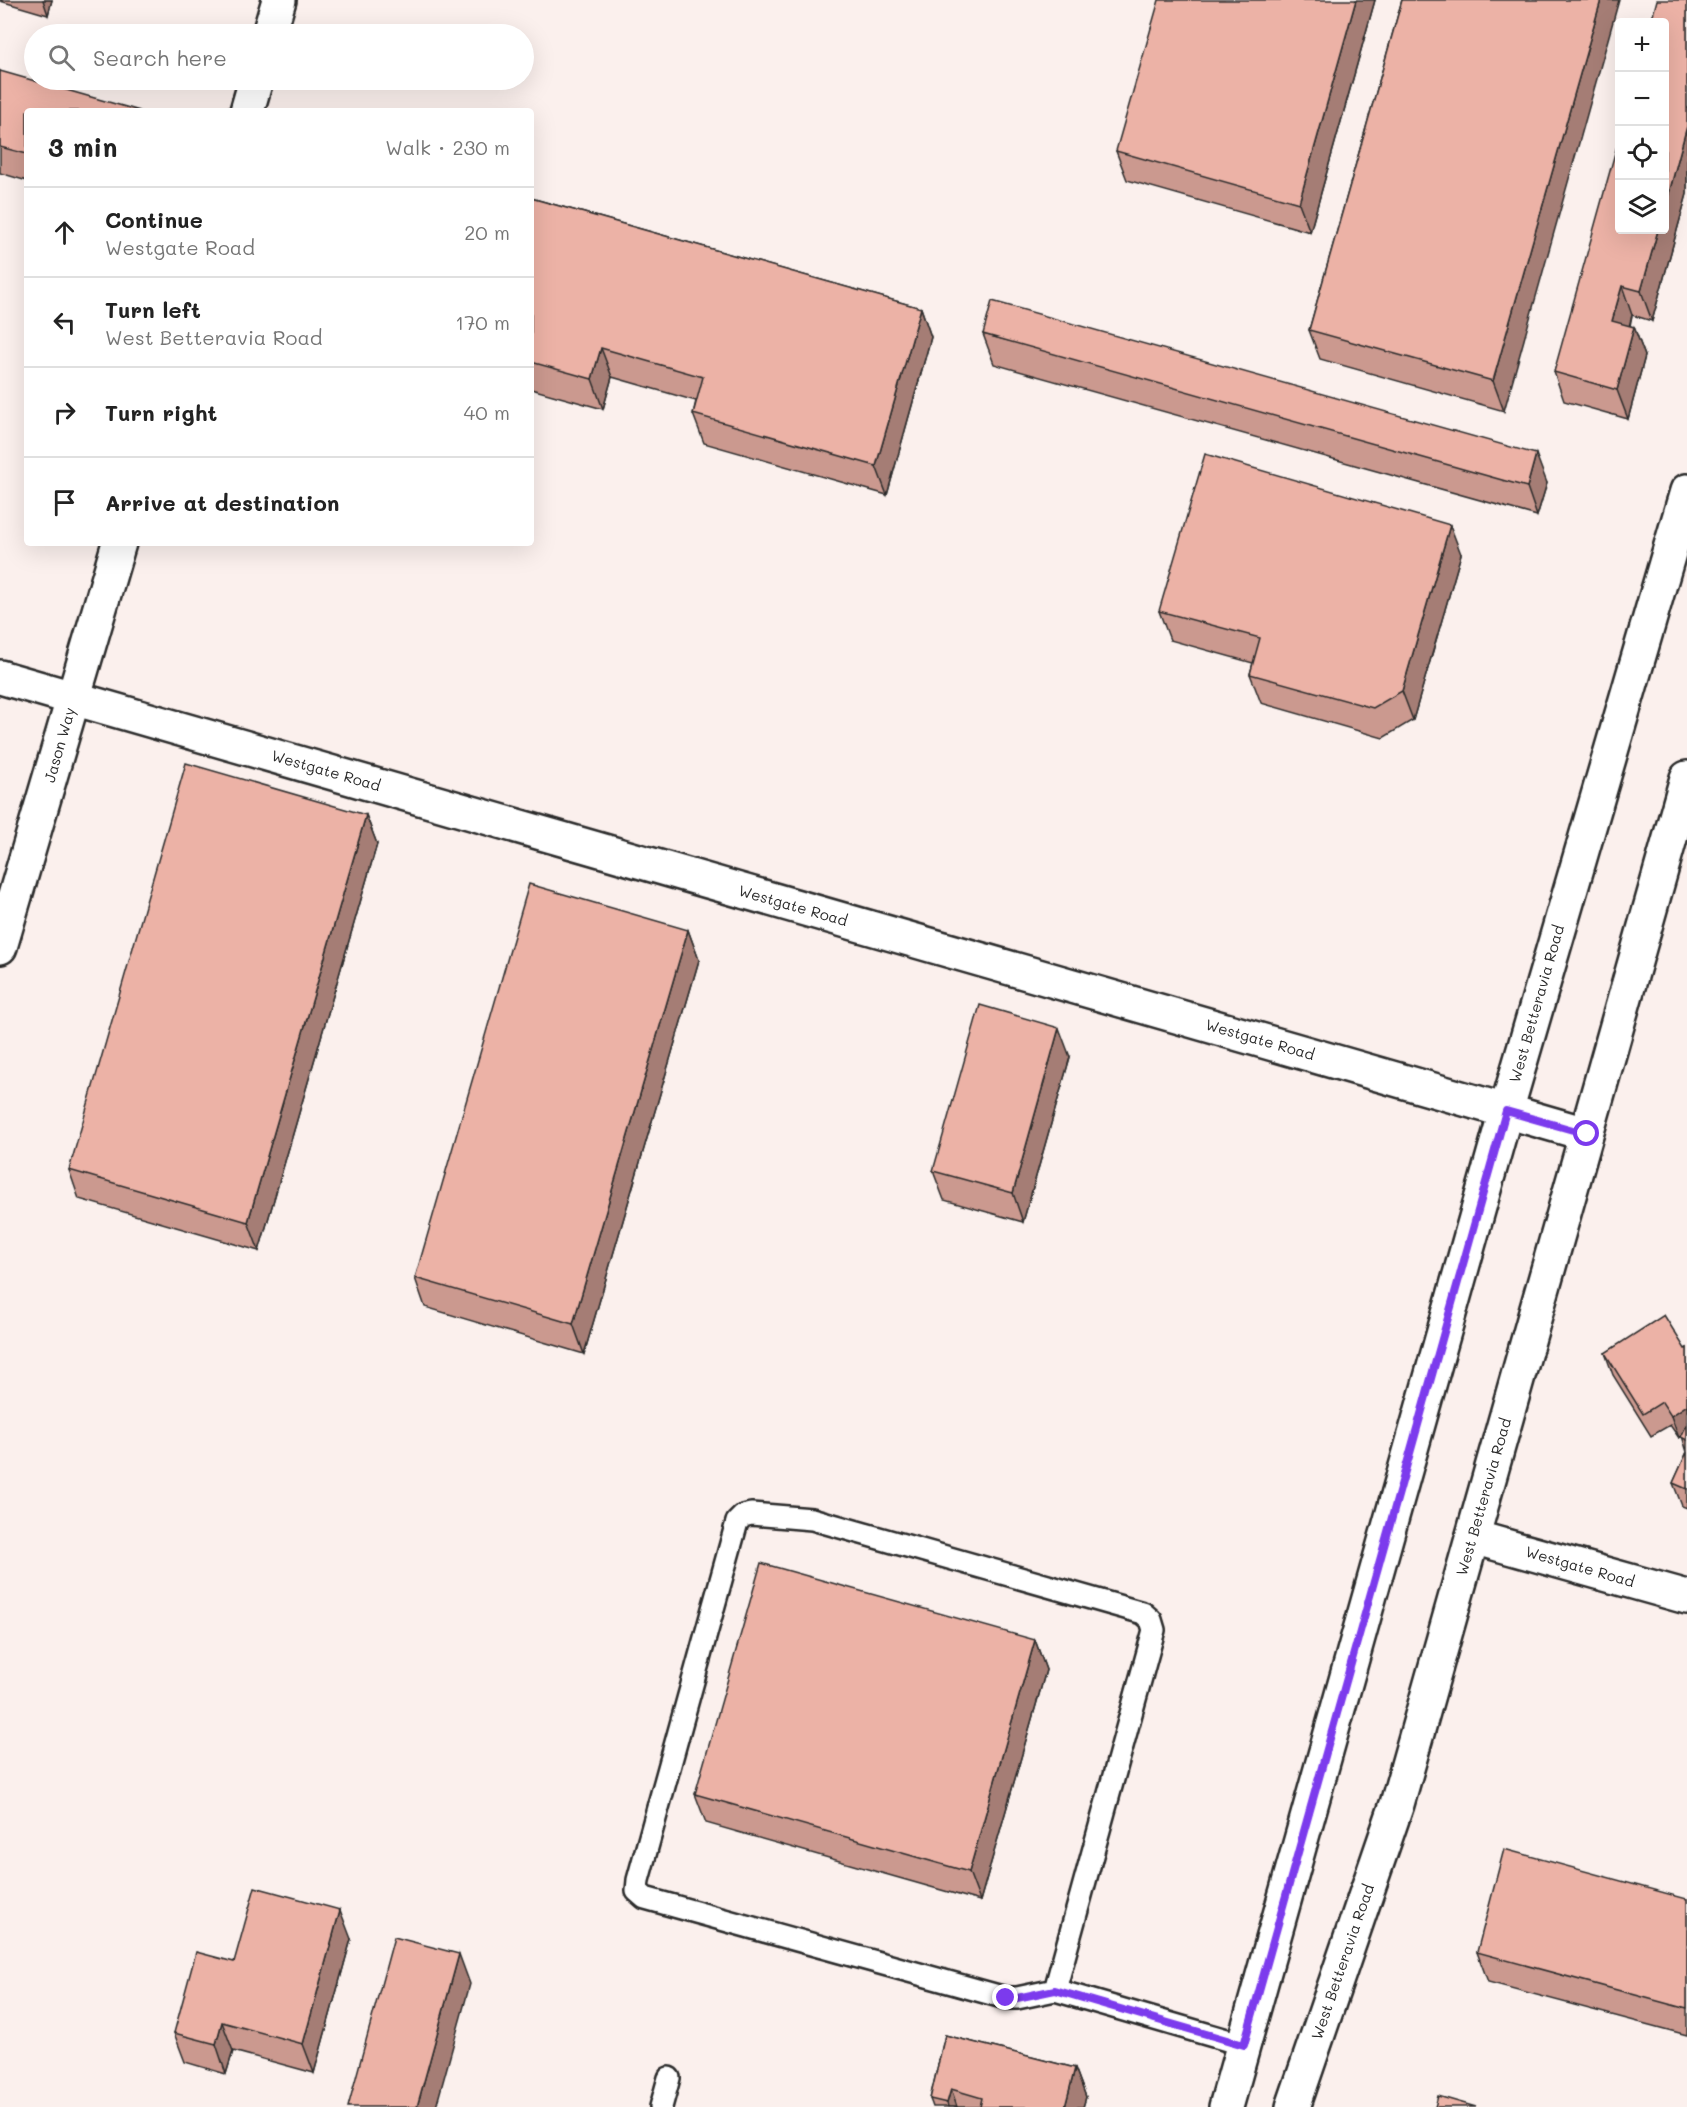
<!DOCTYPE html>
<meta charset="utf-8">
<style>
body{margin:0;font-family:Mali,sans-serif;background:#f2f2f2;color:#222}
.controls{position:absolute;right:18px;top:18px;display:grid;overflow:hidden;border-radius:6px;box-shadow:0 6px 24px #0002}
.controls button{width:54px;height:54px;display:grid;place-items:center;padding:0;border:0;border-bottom:2px solid #e0e0e0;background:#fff;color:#222;font:30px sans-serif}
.stop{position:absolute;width:18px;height:18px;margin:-14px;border:4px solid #7c3aed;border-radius:50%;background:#fff}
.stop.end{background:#7c3aed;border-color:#fff;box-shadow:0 2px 6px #0008}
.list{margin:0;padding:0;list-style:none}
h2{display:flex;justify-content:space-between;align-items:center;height:78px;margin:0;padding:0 24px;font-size:26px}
h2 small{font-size:20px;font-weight:400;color:#767676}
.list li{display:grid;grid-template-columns:39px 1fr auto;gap:18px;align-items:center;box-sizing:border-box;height:90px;padding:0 24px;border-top:2px solid #e0e0e0}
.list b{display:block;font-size:22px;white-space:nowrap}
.list p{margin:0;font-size:20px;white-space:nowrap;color:#767676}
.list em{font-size:20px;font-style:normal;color:#767676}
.icon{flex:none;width:33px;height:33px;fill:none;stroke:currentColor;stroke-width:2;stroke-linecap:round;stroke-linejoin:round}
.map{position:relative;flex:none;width:1687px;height:2107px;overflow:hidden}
.search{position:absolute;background:#fff;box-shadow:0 6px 24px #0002;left:24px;top:24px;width:510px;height:66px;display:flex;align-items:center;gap:15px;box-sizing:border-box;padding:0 21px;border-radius:33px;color:#767676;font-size:22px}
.panel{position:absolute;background:#fff;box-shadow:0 6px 24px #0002;left:24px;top:108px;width:510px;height:438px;border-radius:6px}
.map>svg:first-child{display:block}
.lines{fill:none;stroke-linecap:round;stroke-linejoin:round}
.lane-casing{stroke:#2b2b2b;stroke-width:26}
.street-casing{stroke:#2b2b2b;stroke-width:38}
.secondary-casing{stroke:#2b2b2b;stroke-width:38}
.lane{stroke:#fff;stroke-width:21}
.street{stroke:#fff;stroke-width:33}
.secondary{stroke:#fff;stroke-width:33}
.wall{fill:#cb998f;stroke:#2b2b2b;stroke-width:1.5}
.shaded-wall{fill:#a57d74;stroke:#2b2b2b;stroke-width:1.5}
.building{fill:#ecb2a6;stroke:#2b2b2b;stroke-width:1.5}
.route{stroke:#7c3aed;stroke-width:8}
.labels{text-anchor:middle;stroke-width:6;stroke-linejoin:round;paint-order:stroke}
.street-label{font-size:15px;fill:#2b2b2b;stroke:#fff}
</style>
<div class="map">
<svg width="1687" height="2107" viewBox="0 0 1687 2107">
<rect width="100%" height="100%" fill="#fbf0ed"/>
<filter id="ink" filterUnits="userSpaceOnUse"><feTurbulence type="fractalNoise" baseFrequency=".0167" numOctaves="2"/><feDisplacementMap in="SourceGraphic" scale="12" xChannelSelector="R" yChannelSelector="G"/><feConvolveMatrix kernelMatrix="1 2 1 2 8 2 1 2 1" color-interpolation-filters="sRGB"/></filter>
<g filter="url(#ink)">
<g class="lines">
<defs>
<g id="lane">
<path d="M 1055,1990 L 1154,1630 L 1151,1620 L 1143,1613 L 812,1519 L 751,1514 L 743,1516 L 737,1522 L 638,1880 L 637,1891 L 645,1898 L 1006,1998 L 1017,1998 L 1055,1990 L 1244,2045"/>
<path d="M 661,2107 L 669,2078"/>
</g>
<g id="street">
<path d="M 269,34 L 279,0"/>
<path d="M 247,111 L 256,80"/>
<path d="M 0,677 L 1586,1134"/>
<path d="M 0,947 L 119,543"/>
<path d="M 1473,1537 L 1687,1597"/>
</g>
<g id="secondary">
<path d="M 1226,2107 L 1506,1111 L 1687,491"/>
<path d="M 1293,2107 L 1397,1804 L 1687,778"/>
</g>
</defs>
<use href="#lane" class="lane-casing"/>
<use href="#street" class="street-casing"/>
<use href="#secondary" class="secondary-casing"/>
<use href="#lane" class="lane"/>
<use href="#street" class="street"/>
<use href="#secondary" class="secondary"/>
</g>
<g class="wall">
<path d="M 0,0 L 52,0 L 48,15 L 0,1 Z"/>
<path d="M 1375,0 L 1310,232 L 1127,180 L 1116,151 Z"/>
<path d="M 1402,0 L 1504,411 L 1320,359 L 1309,330 Z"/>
<path d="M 1687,0 L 1687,194 L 1652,321 L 1632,315 L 1630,326 L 1634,327 L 1645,356 L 1628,419 L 1564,401 L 1554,372 Z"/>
<path d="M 0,71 L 27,111 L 27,181 L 0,173 Z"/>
<path d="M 531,198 L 921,308 L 931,337 L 887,495 L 704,443 L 693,414 L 696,401 L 612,377 L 603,409 L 531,389 Z"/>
<path d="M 983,334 L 1547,483 L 1537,516 L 994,364 Z"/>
<path d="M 1461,554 L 1413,720 L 1383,738 L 1261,703 L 1250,674 L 1253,663 L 1170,640 L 1159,611 Z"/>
<path d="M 366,815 L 377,844 L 259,1251 L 79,1199 L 69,1170 Z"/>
<path d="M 688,930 L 699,960 L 584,1354 L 425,1307 L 415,1278 Z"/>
<path d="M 1070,1057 L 1023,1222 L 944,1200 L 933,1171 Z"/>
<path d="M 1687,1348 L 1687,1452 L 1682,1436 L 1679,1438 L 1670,1425 L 1651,1436 L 1613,1375 L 1605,1353 L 1685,1349 Z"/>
<path d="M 1687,1452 L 1687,1508 L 1682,1506 L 1673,1483 Z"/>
<path d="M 1035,1640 L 1046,1670 L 980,1901 L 706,1823 L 695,1794 Z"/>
<path d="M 1687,1899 L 1687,2035 L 1488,1982 L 1477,1952 Z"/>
<path d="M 351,1939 L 314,2073 L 233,2051 L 226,2074 L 185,2062 L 174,2033 L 234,1962 Z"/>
<path d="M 945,2035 L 1075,2068 L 1086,2097 L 1083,2107 L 933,2107 L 930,2099 Z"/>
</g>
<g class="shaded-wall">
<path d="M 43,0 L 52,0 L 48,15 Z"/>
<path d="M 1356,0 L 1375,0 L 1310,232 L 1299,203 Z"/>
<path d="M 1601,0 L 1619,0 L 1504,411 L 1493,381 Z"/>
<path d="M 1687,126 L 1687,194 L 1652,321 L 1641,291 L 1658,230 L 1665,230 L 1665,208 Z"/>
<path d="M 1622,286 L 1632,315 L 1623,350 L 1612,321 Z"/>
<path d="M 921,308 L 931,337 L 887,495 L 876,466 Z"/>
<path d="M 1634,327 L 1645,356 L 1628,419 L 1617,390 Z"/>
<path d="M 601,348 L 612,377 L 603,409 L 592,379 Z"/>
<path d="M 1536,454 L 1547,483 L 1537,516 L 1527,487 Z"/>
<path d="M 1450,525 L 1461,554 L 1413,720 L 1402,691 Z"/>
<path d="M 366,815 L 377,844 L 259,1251 L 248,1222 Z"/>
<path d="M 688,930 L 699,960 L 584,1354 L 573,1324 Z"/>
<path d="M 1059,1028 L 1070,1057 L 1023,1222 L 1013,1193 Z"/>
<path d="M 1687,1405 L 1687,1433 L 1679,1438 L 1671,1416 Z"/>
<path d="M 1035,1640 L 1046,1670 L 980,1901 L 969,1872 Z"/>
<path d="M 340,1910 L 351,1939 L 314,2073 L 303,2044 Z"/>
<path d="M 459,1954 L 470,1984 L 436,2107 L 417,2107 Z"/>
<path d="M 222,2022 L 233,2051 L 226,2074 L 216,2044 Z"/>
<path d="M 1075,2068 L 1086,2097 L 1083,2107 L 1065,2107 Z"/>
<path d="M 951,2089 L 957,2107 L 948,2107 L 947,2103 Z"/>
</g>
<g class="building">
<path d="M 1159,0 L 1356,0 L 1299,203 L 1116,151 Z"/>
<path d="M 1402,0 L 1601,0 L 1493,381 L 1309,330 Z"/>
<path d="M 1657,0 L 1687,0 L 1687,126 L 1665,208 L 1665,22 L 1651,22 Z"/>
<path d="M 0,71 L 140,111 L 27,111 L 27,154 L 0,147 Z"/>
<path d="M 1620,135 L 1620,230 L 1658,230 L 1641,291 L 1622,286 L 1612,321 L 1634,327 L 1617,390 L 1554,372 Z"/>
<path d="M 531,198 L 921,308 L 876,466 L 693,414 L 703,377 L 601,348 L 592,379 L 531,362 Z"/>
<path d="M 992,301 L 1536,454 L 1527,487 L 983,334 Z"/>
<path d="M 1205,454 L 1450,525 L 1402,691 L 1373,708 L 1250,674 L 1260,638 L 1159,611 Z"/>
<path d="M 186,763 L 366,815 L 248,1222 L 69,1170 Z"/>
<path d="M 529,884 L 688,930 L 573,1324 L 415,1278 Z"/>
<path d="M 980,1005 L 1059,1028 L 1013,1193 L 933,1171 Z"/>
<path d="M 1664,1315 L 1685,1349 L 1687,1348 L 1687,1405 L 1671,1416 L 1662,1402 L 1643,1414 L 1605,1353 Z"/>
<path d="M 1687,1424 L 1687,1440 L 1681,1437 Z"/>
<path d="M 1687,1452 L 1687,1489 L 1673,1483 Z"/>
<path d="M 761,1563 L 1035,1640 L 969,1872 L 695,1794 Z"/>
<path d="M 1504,1849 L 1687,1899 L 1687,2009 L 1477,1952 Z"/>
<path d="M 255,1887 L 340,1910 L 303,2044 L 222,2022 L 216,2044 L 174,2033 L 196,1952 L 234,1962 Z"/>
<path d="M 394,1937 L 459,1954 L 417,2107 L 348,2107 Z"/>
<path d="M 945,2035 L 1075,2068 L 1065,2107 L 980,2107 L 982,2098 L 951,2089 L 947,2103 L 930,2099 Z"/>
<path d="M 1438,2096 L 1476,2107 L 1435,2107 Z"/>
</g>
</g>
<g class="lines" filter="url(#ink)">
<path class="route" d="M 1006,1998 L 1017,1998 L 1055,1990 L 1244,2045 L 1506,1111 L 1587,1134"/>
</g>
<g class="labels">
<g class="street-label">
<text transform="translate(60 745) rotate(-74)" y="5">Jason Way</text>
<text transform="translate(326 771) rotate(16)" y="5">Westgate Road</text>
<text transform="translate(793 906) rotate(16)" y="5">Westgate Road</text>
<text transform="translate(1537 1004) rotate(-74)" y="5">West Betteravia Road</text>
<text transform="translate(1260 1040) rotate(16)" y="5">Westgate Road</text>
<text transform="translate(1484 1497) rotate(-74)" y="5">West Betteravia Road</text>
<text transform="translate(1580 1567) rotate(16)" y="5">Westgate Road</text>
<text transform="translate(1343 1962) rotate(-71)" y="5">West Betteravia Road</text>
</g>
</g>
</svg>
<div class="controls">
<button>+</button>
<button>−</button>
<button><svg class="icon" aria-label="locate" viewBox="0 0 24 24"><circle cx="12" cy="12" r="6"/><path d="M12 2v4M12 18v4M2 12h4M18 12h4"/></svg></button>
<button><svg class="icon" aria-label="layers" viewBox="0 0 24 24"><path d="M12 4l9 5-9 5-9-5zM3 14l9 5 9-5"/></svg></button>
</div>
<div class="stop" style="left:1587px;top:1134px"></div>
<div class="stop end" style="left:1006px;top:1998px"></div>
<div class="search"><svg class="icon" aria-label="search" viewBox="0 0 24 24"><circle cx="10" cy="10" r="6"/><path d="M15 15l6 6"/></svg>Search here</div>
<section class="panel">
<h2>3 min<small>Walk · 230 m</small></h2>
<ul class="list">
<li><svg class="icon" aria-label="ahead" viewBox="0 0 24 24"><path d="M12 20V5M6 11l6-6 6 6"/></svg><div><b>Continue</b><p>Westgate Road</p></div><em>20 m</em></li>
<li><svg class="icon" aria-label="left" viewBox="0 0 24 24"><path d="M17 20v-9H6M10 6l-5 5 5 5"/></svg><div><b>Turn left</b><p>West Betteravia Road</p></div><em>170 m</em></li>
<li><svg class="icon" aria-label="right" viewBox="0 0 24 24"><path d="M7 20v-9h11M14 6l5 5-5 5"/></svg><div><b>Turn right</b></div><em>40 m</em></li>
<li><svg class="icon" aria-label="arrive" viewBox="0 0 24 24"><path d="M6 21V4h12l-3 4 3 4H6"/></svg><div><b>Arrive at destination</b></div></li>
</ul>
</section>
</div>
